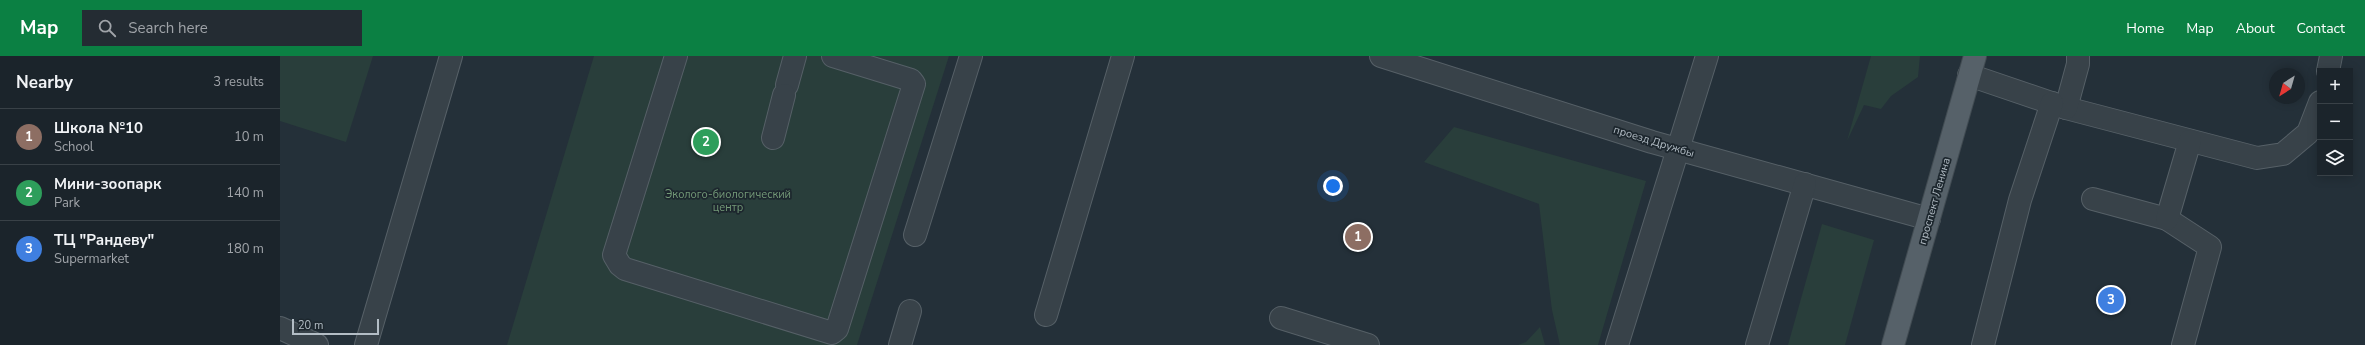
<!DOCTYPE html>
<meta charset="utf-8">
<style>
body{margin:0;font-family:"Nunito Sans",sans-serif;background:#242c33;color:#f1f3f6}
.controls{position:absolute;right:12px;top:12px;display:grid;overflow:hidden;border-radius:0px;box-shadow:0 2px 10px #0003}
.controls button{width:36px;height:36px;display:grid;place-items:center;padding:0;border:0;border-bottom:1px solid #394147;background:#1b242b;color:#f1f3f6;font:20px sans-serif}
.compass{position:absolute;left:1989px;top:12px;width:36px;height:36px;border-radius:50%;background:#1b242b;box-shadow:0 2px 10px #0003;rotate:217deg}
.scale{position:absolute;left:12px;bottom:10px;width:87px;box-sizing:border-box;padding-left:4px;border:2px solid #b3bdc5;border-top:0;font-size:11px;line-height:14px;white-space:nowrap;color:#b3bdc5;-webkit-text-stroke:3px #1d272e;paint-order:stroke}
.you{position:absolute;left:1053px;top:130px;width:14px;height:14px;margin:-10px;border:3px solid #fff;border-radius:50%;background:#1a73e8;box-shadow:0 0 0 6px #1a73e833}
.badge{display:grid;place-items:center;width:26px;height:26px;border-radius:50%;background:#0b8043;color:#fff;font-size:13px;font-weight:700}
.pin{position:absolute;translate:-50% -50%;border:2px solid #fff;box-shadow:0 1px 4px #0006}
.list{margin:0;padding:0;list-style:none}
h2{display:flex;justify-content:space-between;align-items:center;height:52px;margin:0;padding:0 16px;font-size:17px}
h2 small{font-size:13px;font-weight:400;color:#a0a4a9}
.list li{display:grid;grid-template-columns:26px 1fr auto;gap:12px;align-items:center;box-sizing:border-box;height:56px;padding:0 16px;border-top:1px solid #394147}
.list b{display:block;font-size:15px;white-space:nowrap}
.list p{margin:0;font-size:13px;white-space:nowrap;color:#a0a4a9}
.list em{font-size:13px;font-style:normal;color:#a0a4a9}
.icon{flex:none;width:22px;height:22px;fill:none;stroke:currentColor;stroke-width:2;stroke-linecap:round;stroke-linejoin:round}
.map{position:relative;flex:none;width:2085px;height:289px;overflow:hidden}
header{display:flex;align-items:center;gap:24px;box-sizing:border-box;height:56px;padding:0 20px;background:#0b8043;color:#fff}
header strong{font-size:19px}
nav{display:flex;gap:22px;margin-inline-start:auto;font-size:14px}
.search{width:280px;height:36px;background:#242c33;display:flex;align-items:center;gap:10px;box-sizing:border-box;padding:0 14px;border-radius:0px;color:#a0a4a9;font-size:15px}
main{display:flex}
aside{flex:1;background:#1b242b}
.map>svg:first-child{display:block}
.green{fill:#293e3b}
.lines{fill:none;stroke-linecap:round;stroke-linejoin:round}
.minor-casing{stroke:#566067;stroke-width:24}
.major-casing{stroke:#414b52;stroke-width:24}
.minor{stroke:#384249;stroke-width:22}
.major{stroke:#566169;stroke-width:22}
.labels{text-anchor:middle;stroke-width:3.5;stroke-linejoin:round;paint-order:stroke}
.street-label{font-size:11px;fill:#b3bdc5;stroke:#1d272e}
.park-label{font-size:11px;fill:#739977;stroke:#1d272e}
</style>
<header>
<strong>Map</strong>
<div class="search"><svg class="icon" aria-label="search" viewBox="0 0 24 24"><circle cx="10" cy="10" r="6"/><path d="M15 15l6 6"/></svg>Search here</div>
<nav><a>Home</a><a>Map</a><a>About</a><a>Contact</a></nav>
</header>
<main>
<aside>
<h2>Nearby<small>3 results</small></h2>
<ul class="list">
<li><span class="badge" style="background:#8d6e63">1</span><div><b>Школа №10</b><p>School</p></div><em>10 m</em></li>
<li><span class="badge" style="background:#2e9e5b">2</span><div><b>Мини-зоопарк</b><p>Park</p></div><em>140 m</em></li>
<li><span class="badge" style="background:#3f7fe0">3</span><div><b>ТЦ &quot;Рандеву&quot;</b><p>Supermarket</p></div><em>180 m</em></li>
</ul>
</aside>
<div class="map">
<svg width="2085" height="289" viewBox="0 0 2085 289">
<rect width="100%" height="100%" fill="#243039"/>
<g class="green">
<path d="M 0,0 L 93,0 L 66,86 L 0,65 Z"/>
<path d="M 314,0 L 669,0 L 577,289 L 227,289 Z"/>
<path d="M 1591,0 L 1640,0 L 1638,21 L 1611,40 L 1601,53 L 1584,49 L 1567,85 Z"/>
<path d="M 1174,71 L 1366,125 L 1318,289 L 1280,289 L 1272,254 L 1259,148 L 1144,106 Z"/>
<path d="M 1542,168 L 1594,184 L 1565,289 L 1508,289 Z"/>
<path d="M 1260,271 L 1265,289 L 1238,289 L 1246,286 Z"/>
</g>
<g class="lines">
<defs>
<g id="minor">
<path d="M 396,0 L 334,199 L 340,209 L 345,213 L 552,277 L 557,273 L 634,28 L 631,24 L 553,0"/>
<path d="M 1101,0 L 1372,86 L 1649,163"/>
<path d="M 2048,15 L 2051,0"/>
<path d="M 1689,19 L 1786,52 L 1977,102 L 2003,98 L 2028,77 L 2040,46"/>
<path d="M 507,29 L 515,0"/>
<path d="M 1786,52 L 1798,8 L 1798,0"/>
<path d="M 493,82 L 504,39"/>
<path d="M 1813,143 L 1887,163 L 1930,191 L 1903,289"/>
<path d="M 1887,163 L 1910,85"/>
<path d="M 635,179 L 691,0"/>
<path d="M 766,259 L 843,0"/>
<path d="M 1001,262 L 1088,289"/>
<path d="M 0,272 L 37,289"/>
<path d="M 86,289 L 171,0"/>
<path d="M 620,289 L 630,255"/>
<path d="M 1337,289 L 1427,0"/>
<path d="M 1477,289 L 1525,128"/>
<path d="M 1703,289 L 1740,144 L 1772,47"/>
</g>
<path id="major" d="M 1613,289 L 1695,0"/>
</defs>
<use href="#minor" class="minor-casing"/>
<use href="#major" class="major-casing"/>
<use href="#minor" class="minor"/>
<use href="#major" class="major"/>
</g>
<g class="labels">
<g class="street-label">
<text transform="translate(1374 85) rotate(17)" y="4">проезд Дружбы</text>
<text transform="translate(1654 145) rotate(-74)" y="4">проспект Ленина</text>
</g>
<g class="park-label">
<text x="448" y="142">Эколого-биологический<tspan x="448" dy="13">центр</tspan></text>
</g>
</g>
</svg>
<div class="controls">
<button>+</button>
<button>−</button>
<button><svg class="icon" aria-label="layers" viewBox="0 0 24 24"><path d="M12 4l9 5-9 5-9-5zM3 14l9 5 9-5"/></svg></button>
</div>
<svg class="compass" viewBox="-18 -18 36 36"><path d="M0-13l5 13h-10z" fill="#e53935"/><path d="M0 13l5-13h-10z" fill="#a0a4a9"/></svg>
<div class="scale">20 m</div>
<div class="you"></div>
<div class="pin badge" style="left:1078px;top:181px;background:#8d6e63">1</div>
<div class="pin badge" style="left:426px;top:86px;background:#2e9e5b">2</div>
<div class="pin badge" style="left:1831px;top:244px;background:#3f7fe0">3</div>
</div>
</main>
